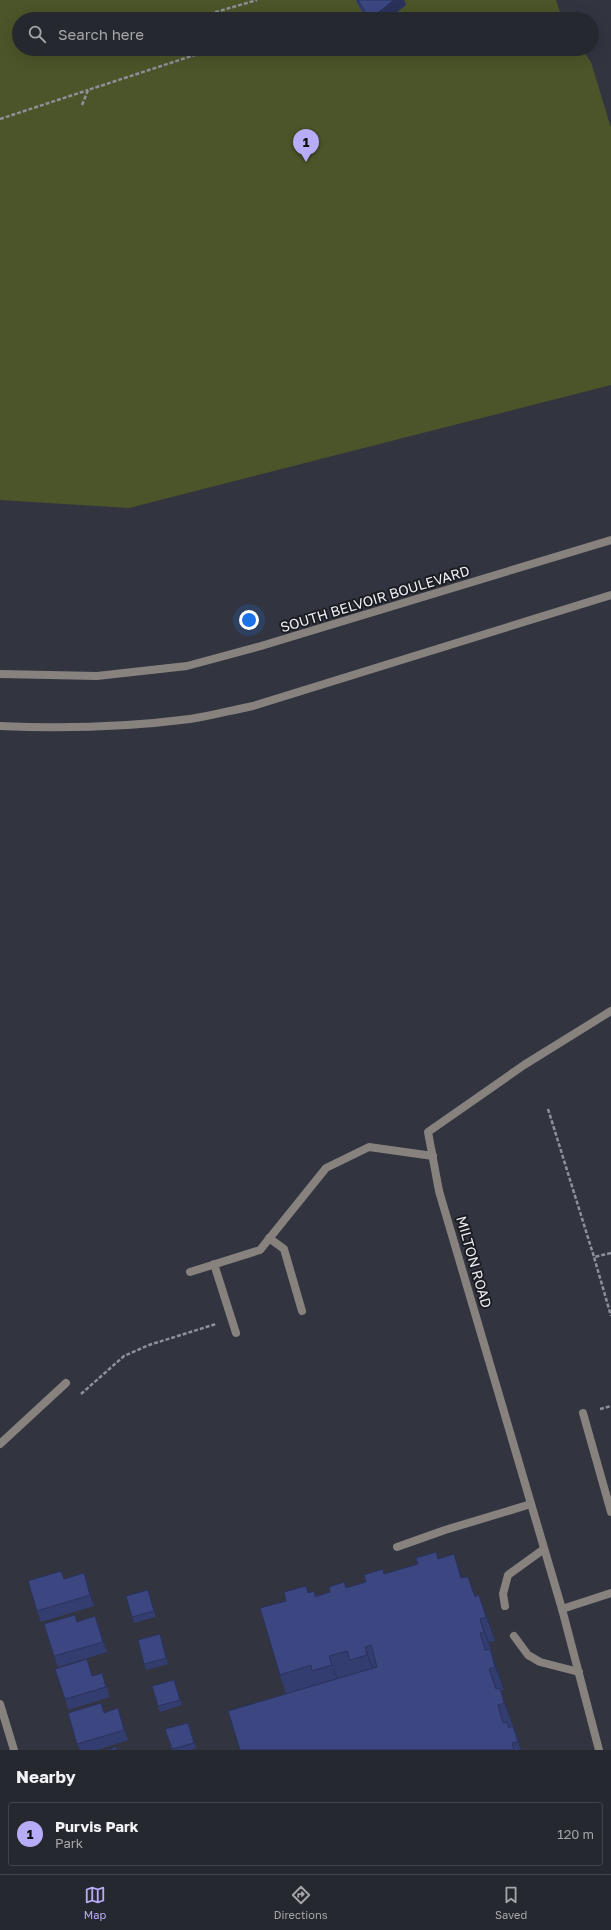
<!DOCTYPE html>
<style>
body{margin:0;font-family:"Golos Text",sans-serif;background:#32343c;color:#f1f3f6}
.you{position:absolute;left:249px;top:620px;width:14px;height:14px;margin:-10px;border:3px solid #fff;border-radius:50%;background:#1a73e8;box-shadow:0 0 0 6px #1a73e833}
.badge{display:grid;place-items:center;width:26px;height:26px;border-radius:50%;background:#b6acf8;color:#111;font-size:13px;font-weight:700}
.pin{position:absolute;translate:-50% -33px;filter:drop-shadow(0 1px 2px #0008)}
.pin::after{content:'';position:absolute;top:21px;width:14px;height:12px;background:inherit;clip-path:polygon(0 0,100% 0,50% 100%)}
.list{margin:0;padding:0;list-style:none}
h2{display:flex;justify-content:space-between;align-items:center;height:52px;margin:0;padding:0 16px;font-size:17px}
h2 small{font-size:13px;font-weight:400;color:#a4a6ab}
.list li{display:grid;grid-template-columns:26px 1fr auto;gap:12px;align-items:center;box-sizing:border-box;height:64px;margin:0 8px 8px;padding:0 8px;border:1px solid #42444c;border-radius:4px}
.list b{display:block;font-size:15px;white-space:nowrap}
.list p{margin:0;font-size:13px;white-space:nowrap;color:#a4a6ab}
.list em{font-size:13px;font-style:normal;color:#a4a6ab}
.icon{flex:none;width:22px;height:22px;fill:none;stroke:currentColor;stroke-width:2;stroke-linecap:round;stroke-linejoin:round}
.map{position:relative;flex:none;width:611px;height:1750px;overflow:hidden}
.search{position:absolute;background:#262830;box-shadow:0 4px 16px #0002;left:12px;right:12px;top:12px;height:44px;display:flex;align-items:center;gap:10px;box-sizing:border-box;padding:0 14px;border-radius:22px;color:#a4a6ab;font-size:15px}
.sheet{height:124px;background:#262830}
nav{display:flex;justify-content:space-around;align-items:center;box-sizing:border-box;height:56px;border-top:1px solid #42444c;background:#262830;font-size:11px;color:#a4a6ab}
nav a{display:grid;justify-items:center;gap:2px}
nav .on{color:#b6acf8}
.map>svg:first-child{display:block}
.green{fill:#4c5529}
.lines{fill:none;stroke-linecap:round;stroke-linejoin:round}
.path{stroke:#8d9099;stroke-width:2.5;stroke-dasharray:4 2;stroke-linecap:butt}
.service{stroke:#88827e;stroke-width:8}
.minor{stroke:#88827e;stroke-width:8}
.tertiary{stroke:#88827e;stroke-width:8}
.wall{fill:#343d70}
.shaded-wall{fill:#2a325b}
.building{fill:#3c4782;stroke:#2a325b}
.labels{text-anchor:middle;stroke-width:4;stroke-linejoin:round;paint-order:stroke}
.street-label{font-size:14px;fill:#ebedf5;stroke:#1b1d22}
</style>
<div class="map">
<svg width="611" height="1750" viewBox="0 0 611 1750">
<rect width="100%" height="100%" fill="#323540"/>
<path class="green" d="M 0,0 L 556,0 L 562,19 L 19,19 L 19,49 L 582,49 L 591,62 L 611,128 L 611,385 L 129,508 L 0,500 Z"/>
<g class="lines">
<g class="path">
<path d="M 192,19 L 257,0"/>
<path d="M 202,49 L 204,52 L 215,49"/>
<path d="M 82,105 L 88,90 L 204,52"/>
<path d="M 0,119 L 88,90"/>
<path d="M 548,1109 L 594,1257"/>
<path d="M 611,1253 L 594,1257 L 611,1316"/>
<path d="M 81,1394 L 124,1356 L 149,1345 L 216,1324"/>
<path d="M 600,1409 L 611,1406"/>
</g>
<g class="service">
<path d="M 269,1238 L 284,1249 L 302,1311"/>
<path d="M 214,1264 L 236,1333"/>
<path d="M 190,1272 L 260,1250 L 326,1168 L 369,1147 L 433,1156"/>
<path d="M 583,1413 L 611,1512"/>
<path d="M 397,1547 L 445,1530 L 531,1504"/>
<path d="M 505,1606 L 503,1594 L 508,1575 L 544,1549"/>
<path d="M 562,1609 L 599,1750"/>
<path d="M 514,1636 L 528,1655 L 540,1662 L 579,1672"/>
</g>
<g class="minor">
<path d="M 611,1011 L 524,1065 L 428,1132 L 439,1191 L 562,1609 L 611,1593"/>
<path d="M 0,1444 L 66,1383"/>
<path d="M 0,1704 L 14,1750"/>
</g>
<g class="tertiary">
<path d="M 0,674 L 97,676 L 187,666 L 261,646 L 611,540"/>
<path d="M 0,726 C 63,729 127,727 190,719 C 211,716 232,710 253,706 L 611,595"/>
</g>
</g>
<g class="wall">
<path d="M 356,0 L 404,0 L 406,5 L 388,19 L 367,19 L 358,5 Z"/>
<path d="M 436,1552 L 438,1558 L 463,1578 L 468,1577 L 476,1597 L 488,1619 L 495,1641 L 489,1642 L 493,1655 L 492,1656 L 504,1690 L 501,1691 L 513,1726 L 522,1750 L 240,1750 L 286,1694 L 280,1675 L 286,1601 L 306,1586 L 308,1593 L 314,1591 L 316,1596 L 366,1582 L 384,1574 L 418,1564 Z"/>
<path d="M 64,1579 L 88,1584 L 94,1606 L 41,1622 L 37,1611 Z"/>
<path d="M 150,1595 L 156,1617 L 134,1623 L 132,1617 Z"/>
<path d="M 75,1615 L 77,1622 L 99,1627 L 107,1652 L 58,1667 L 54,1656 Z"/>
<path d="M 162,1640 L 168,1664 L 146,1670 L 144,1664 Z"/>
<path d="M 91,1670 L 92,1676 L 102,1673 L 110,1697 L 68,1710 L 65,1699 Z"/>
<path d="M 174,1680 L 182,1705 L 160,1712 L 158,1706 Z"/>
<path d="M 101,1703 L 104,1712 L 118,1708 L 128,1740 L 97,1750 L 80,1750 L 77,1744 Z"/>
<path d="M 190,1728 L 196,1748 L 191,1750 L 172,1750 L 165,1729 Z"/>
</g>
<g class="shaded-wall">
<path d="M 394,0 L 404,0 L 406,5 L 388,19 L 370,19 Z"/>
<path d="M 454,1554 L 462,1577 L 470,1602 L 461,1578 Z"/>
<path d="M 84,1573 L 88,1584 L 94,1606 L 90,1595 Z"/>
<path d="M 468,1577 L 477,1600 L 483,1620 L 475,1597 Z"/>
<path d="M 148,1590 L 150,1595 L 156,1617 L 154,1611 Z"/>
<path d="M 479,1595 L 488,1619 L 495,1641 L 486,1617 Z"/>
<path d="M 95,1616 L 99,1627 L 107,1652 L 103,1642 Z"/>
<path d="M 480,1619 L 489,1642 L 493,1655 L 484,1632 Z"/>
<path d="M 160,1634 L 162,1640 L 168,1664 L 166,1658 Z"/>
<path d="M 365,1647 L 374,1670 L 376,1678 L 367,1655 Z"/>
<path d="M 490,1649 L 499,1672 L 504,1690 L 495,1667 Z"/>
<path d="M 329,1656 L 338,1680 L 340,1689 Z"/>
<path d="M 489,1669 L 498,1692 L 496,1689 Z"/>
<path d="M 500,1688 L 508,1711 L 513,1727 L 504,1703 Z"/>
<path d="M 118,1708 L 122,1719 L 128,1740 L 124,1730 Z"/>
<path d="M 513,1726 L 522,1750 L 521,1750 L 518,1742 Z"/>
</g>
<g class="building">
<path d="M 358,0 L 394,0 L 370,19 L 369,19 Z"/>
<path d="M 436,1552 L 438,1559 L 454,1554 L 461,1578 L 468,1577 L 475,1597 L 479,1595 L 486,1617 L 480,1619 L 484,1632 L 480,1633 L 485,1650 L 490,1649 L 495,1667 L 489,1669 L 496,1689 L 500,1688 L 504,1703 L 498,1705 L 503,1723 L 507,1722 L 509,1728 L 513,1726 L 518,1742 L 512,1743 L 514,1750 L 240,1750 L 228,1711 L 377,1667 L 371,1645 L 365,1647 L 367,1655 L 350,1660 L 347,1651 L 329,1656 L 332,1665 L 312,1671 L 311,1665 L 280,1675 L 260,1608 L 286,1601 L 284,1592 L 306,1586 L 308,1593 L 314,1591 L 315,1597 L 330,1592 L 329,1587 L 344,1582 L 346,1588 L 366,1582 L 364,1575 L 383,1569 L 384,1574 L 418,1564 L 416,1558 Z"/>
<path d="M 61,1571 L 64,1579 L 84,1573 L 90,1595 L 37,1611 L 28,1581 Z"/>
<path d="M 148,1590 L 154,1611 L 132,1617 L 126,1596 Z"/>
<path d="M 75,1615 L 77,1622 L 95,1616 L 103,1642 L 54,1656 L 44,1624 Z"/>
<path d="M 160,1634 L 166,1658 L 144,1664 L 138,1640 Z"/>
<path d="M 87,1659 L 92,1676 L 102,1673 L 106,1687 L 65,1699 L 55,1669 Z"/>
<path d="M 174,1680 L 180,1700 L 158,1706 L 152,1686 Z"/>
<path d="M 101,1703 L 104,1713 L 118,1708 L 124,1730 L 77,1744 L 68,1713 Z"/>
<path d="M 188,1723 L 194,1743 L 172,1749 L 165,1729 Z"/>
<path d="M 116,1747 L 117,1750 L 107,1750 Z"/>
</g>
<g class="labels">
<g class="street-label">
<text transform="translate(375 599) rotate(-17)" y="5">SOUTH BELVOIR BOULEVARD</text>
<text transform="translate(474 1262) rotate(74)" y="5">MILTON ROAD</text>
</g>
</g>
</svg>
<div class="you"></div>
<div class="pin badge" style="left:306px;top:162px">1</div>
<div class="search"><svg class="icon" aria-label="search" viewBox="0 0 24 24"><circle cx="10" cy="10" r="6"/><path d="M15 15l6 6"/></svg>Search here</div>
</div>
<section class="sheet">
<h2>Nearby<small></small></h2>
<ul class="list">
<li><span class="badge">1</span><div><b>Purvis Park</b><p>Park</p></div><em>120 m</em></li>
</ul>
</section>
<nav>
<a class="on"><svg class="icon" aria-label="map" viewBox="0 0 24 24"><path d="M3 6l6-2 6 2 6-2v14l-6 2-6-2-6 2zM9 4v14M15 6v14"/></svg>Map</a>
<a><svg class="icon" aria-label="directions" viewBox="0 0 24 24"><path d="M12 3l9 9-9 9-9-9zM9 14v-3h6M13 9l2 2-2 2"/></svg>Directions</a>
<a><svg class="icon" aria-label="saved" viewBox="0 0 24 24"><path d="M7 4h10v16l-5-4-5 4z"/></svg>Saved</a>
</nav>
